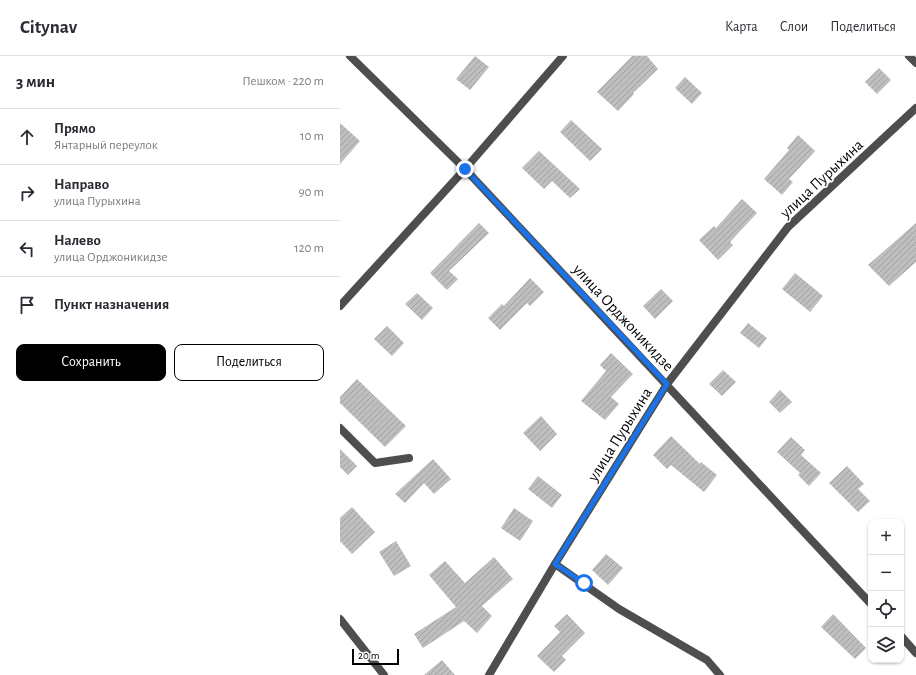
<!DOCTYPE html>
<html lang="ru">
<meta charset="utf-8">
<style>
body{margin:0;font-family:"Alegreya Sans",sans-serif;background:#f7f7f7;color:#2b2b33}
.controls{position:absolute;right:12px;bottom:12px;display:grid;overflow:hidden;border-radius:8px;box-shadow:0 1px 3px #0004}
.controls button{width:36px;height:36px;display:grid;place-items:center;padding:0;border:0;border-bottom:1px solid #e1e1e2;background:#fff;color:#2b2b33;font:20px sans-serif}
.scale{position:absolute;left:12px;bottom:10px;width:47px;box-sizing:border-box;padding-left:4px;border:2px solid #000;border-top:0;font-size:11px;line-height:14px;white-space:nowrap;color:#000;-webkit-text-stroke:3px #fff;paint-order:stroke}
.stop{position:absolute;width:12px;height:12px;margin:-9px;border:3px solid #1a73e8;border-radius:50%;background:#fff}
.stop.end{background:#1a73e8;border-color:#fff;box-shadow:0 1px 4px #0008}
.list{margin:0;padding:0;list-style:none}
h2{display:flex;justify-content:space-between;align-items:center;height:52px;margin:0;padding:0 16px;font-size:17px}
h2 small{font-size:13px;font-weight:400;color:#7c7c81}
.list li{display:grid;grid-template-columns:26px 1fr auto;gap:12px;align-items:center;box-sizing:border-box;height:56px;padding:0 16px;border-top:1px solid #e1e1e2}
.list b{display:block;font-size:15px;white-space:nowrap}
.list p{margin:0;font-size:13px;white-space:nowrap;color:#7c7c81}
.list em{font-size:13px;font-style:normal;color:#7c7c81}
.actions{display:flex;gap:8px;padding:12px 16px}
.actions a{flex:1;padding:9px 0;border:1px solid #000;border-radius:8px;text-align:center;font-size:14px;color:#000}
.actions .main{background:#000;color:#fff}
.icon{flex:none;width:22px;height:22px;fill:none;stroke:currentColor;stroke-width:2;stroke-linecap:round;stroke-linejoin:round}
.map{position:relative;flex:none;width:576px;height:619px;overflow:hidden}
header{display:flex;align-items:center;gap:24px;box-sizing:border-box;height:56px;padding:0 20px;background:#fff;border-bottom:1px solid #e1e1e2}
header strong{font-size:19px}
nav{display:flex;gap:22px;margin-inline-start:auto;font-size:14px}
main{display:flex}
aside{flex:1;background:#fff}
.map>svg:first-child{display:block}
.building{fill:url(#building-hatch)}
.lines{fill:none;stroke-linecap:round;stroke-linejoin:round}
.service{stroke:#4e4e4e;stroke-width:8}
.minor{stroke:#4e4e4e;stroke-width:8}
.tertiary{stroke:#4e4e4e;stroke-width:8}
.route{stroke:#1a73e8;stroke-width:5}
.labels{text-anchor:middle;stroke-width:3.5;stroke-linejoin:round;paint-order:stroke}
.street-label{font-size:16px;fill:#000;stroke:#fff}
</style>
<header>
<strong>Citynav</strong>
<nav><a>Карта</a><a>Слои</a><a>Поделиться</a></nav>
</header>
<main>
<aside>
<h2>3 мин<small>Пешком · 220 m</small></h2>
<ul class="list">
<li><svg class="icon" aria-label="ahead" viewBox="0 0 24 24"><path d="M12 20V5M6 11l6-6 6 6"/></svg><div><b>Прямо</b><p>Янтарный переулок</p></div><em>10 m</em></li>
<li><svg class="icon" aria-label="right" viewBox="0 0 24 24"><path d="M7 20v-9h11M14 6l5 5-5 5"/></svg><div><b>Направо</b><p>улица Пурыхина</p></div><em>90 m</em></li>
<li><svg class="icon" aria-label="left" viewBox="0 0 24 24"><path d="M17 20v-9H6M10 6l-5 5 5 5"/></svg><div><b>Налево</b><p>улица Орджоникидзе</p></div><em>120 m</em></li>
<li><svg class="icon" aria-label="arrive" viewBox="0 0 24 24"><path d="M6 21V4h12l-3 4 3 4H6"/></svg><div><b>Пункт назначения</b></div></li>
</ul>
<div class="actions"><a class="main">Сохранить</a><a>Поделиться</a></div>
</aside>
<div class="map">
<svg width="576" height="619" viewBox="0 0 576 619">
<defs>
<pattern id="building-hatch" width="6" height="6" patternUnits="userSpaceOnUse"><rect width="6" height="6" fill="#bebebe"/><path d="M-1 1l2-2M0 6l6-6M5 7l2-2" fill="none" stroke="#a2a2a2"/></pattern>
</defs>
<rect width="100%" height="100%" fill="#fff"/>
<g class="building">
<path d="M 135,0 L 149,11 L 130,34 L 116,23 Z"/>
<path d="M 292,0 L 307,0 L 318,13 L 293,37 L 294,38 L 278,55 L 257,36 Z"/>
<path d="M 539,12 L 551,24 L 537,38 L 525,26 Z"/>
<path d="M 345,21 L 362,37 L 352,48 L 335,32 Z"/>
<path d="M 231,64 L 262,93 L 250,105 L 220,76 Z"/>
<path d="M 0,67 L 20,85 L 0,108 Z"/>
<path d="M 458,79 L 475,95 L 449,123 L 453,126 L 442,139 L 424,123 L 449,94 L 447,92 Z"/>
<path d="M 199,95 L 240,133 L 230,142 L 212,125 L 204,133 L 182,112 Z"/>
<path d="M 402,143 L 417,157 L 390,186 L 393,189 L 378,204 L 359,184 L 374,170 L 376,172 Z"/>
<path d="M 139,167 L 149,177 L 109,215 L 118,223 L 107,234 L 90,217 Z"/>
<path d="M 576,167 L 576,206 L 549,230 L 528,209 Z"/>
<path d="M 455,217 L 483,240 L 470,256 L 442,233 Z"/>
<path d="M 190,222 L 204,236 L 190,250 L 187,247 L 160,274 L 148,262 L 162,248 L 164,250 Z"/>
<path d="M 321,233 L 333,245 L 315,263 L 303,250 Z"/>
<path d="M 77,237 L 93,252 L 82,264 L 65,248 Z"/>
<path d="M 408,267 L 427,282 L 419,292 L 400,277 Z"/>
<path d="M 47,270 L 64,287 L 52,300 L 34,283 Z"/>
<path d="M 271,297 L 293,318 L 271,341 L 279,348 L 265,364 L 241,345 L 266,315 L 260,309 Z"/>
<path d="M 383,314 L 396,326 L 382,340 L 369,328 Z"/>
<path d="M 17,323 L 66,370 L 45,391 L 0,347 L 0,341 Z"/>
<path d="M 440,334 L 452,346 L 440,357 L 429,346 Z"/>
<path d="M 201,360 L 217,378 L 200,395 L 183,377 Z"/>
<path d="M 331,380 L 360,408 L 361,406 L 377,419 L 364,436 L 331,409 L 327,413 L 313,399 Z"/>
<path d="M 451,381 L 465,394 L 461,399 L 481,417 L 469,430 L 458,419 L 460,417 L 437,396 Z"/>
<path d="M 0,393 L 17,410 L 8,419 L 0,411 Z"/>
<path d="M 93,403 L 111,423 L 94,438 L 84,427 L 65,447 L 55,438 Z"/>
<path d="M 507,410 L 524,428 L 518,433 L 530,445 L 518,456 L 489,427 Z"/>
<path d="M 198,420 L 222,439 L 212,452 L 188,433 Z"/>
<path d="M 12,451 L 35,476 L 12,498 L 0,485 L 0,462 Z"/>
<path d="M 174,452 L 193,465 L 180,485 L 161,472 Z"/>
<path d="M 56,485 L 71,510 L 54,520 L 39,496 Z"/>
<path d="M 266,498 L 283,512 L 268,529 L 252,514 Z"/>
<path d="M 154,501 L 173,523 L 142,550 L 152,560 L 137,577 L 124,565 L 83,592 L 74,578 L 116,551 L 89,519 L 105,505 L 125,527 Z"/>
<path d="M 227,558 L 245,577 L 222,600 L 226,604 L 214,616 L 197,600 L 220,576 L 214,570 Z"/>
<path d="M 493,558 L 526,592 L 515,603 L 481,571 Z"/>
<path d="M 102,604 L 115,619 L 84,619 Z"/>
</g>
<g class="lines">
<path class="service" d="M 0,372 L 35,407 L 69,402"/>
<g class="minor">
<path d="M 10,0 L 125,113 L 531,548"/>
<path d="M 569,0 L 576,7"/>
<path d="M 215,508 L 279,553 L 367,604 L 380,619"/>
<path d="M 561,580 L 576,597"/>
<path d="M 149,619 L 215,508 L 327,328 L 448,171 L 576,52"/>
</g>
<g class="tertiary">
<path d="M 0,250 L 125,113 L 223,0"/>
<path d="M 0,563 L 44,619"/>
</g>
</g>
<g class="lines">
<path class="route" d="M 125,113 L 327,328 L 215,508 L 244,527"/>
</g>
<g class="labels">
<g class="street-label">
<text transform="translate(481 122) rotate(-43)" y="6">улица Пурыхина</text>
<text transform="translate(284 261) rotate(47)" y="6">улица Орджоникидзе</text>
<text transform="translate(279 378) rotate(-58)" y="6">улица Пурыхина</text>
</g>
</g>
</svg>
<div class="controls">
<button>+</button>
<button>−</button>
<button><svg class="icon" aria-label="locate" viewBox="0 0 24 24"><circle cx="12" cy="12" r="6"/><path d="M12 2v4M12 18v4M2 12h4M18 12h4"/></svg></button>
<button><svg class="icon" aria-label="layers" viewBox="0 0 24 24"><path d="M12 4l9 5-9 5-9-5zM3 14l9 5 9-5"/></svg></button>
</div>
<div class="scale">20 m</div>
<div class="stop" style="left:244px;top:527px"></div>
<div class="stop end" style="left:125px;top:113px"></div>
</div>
</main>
